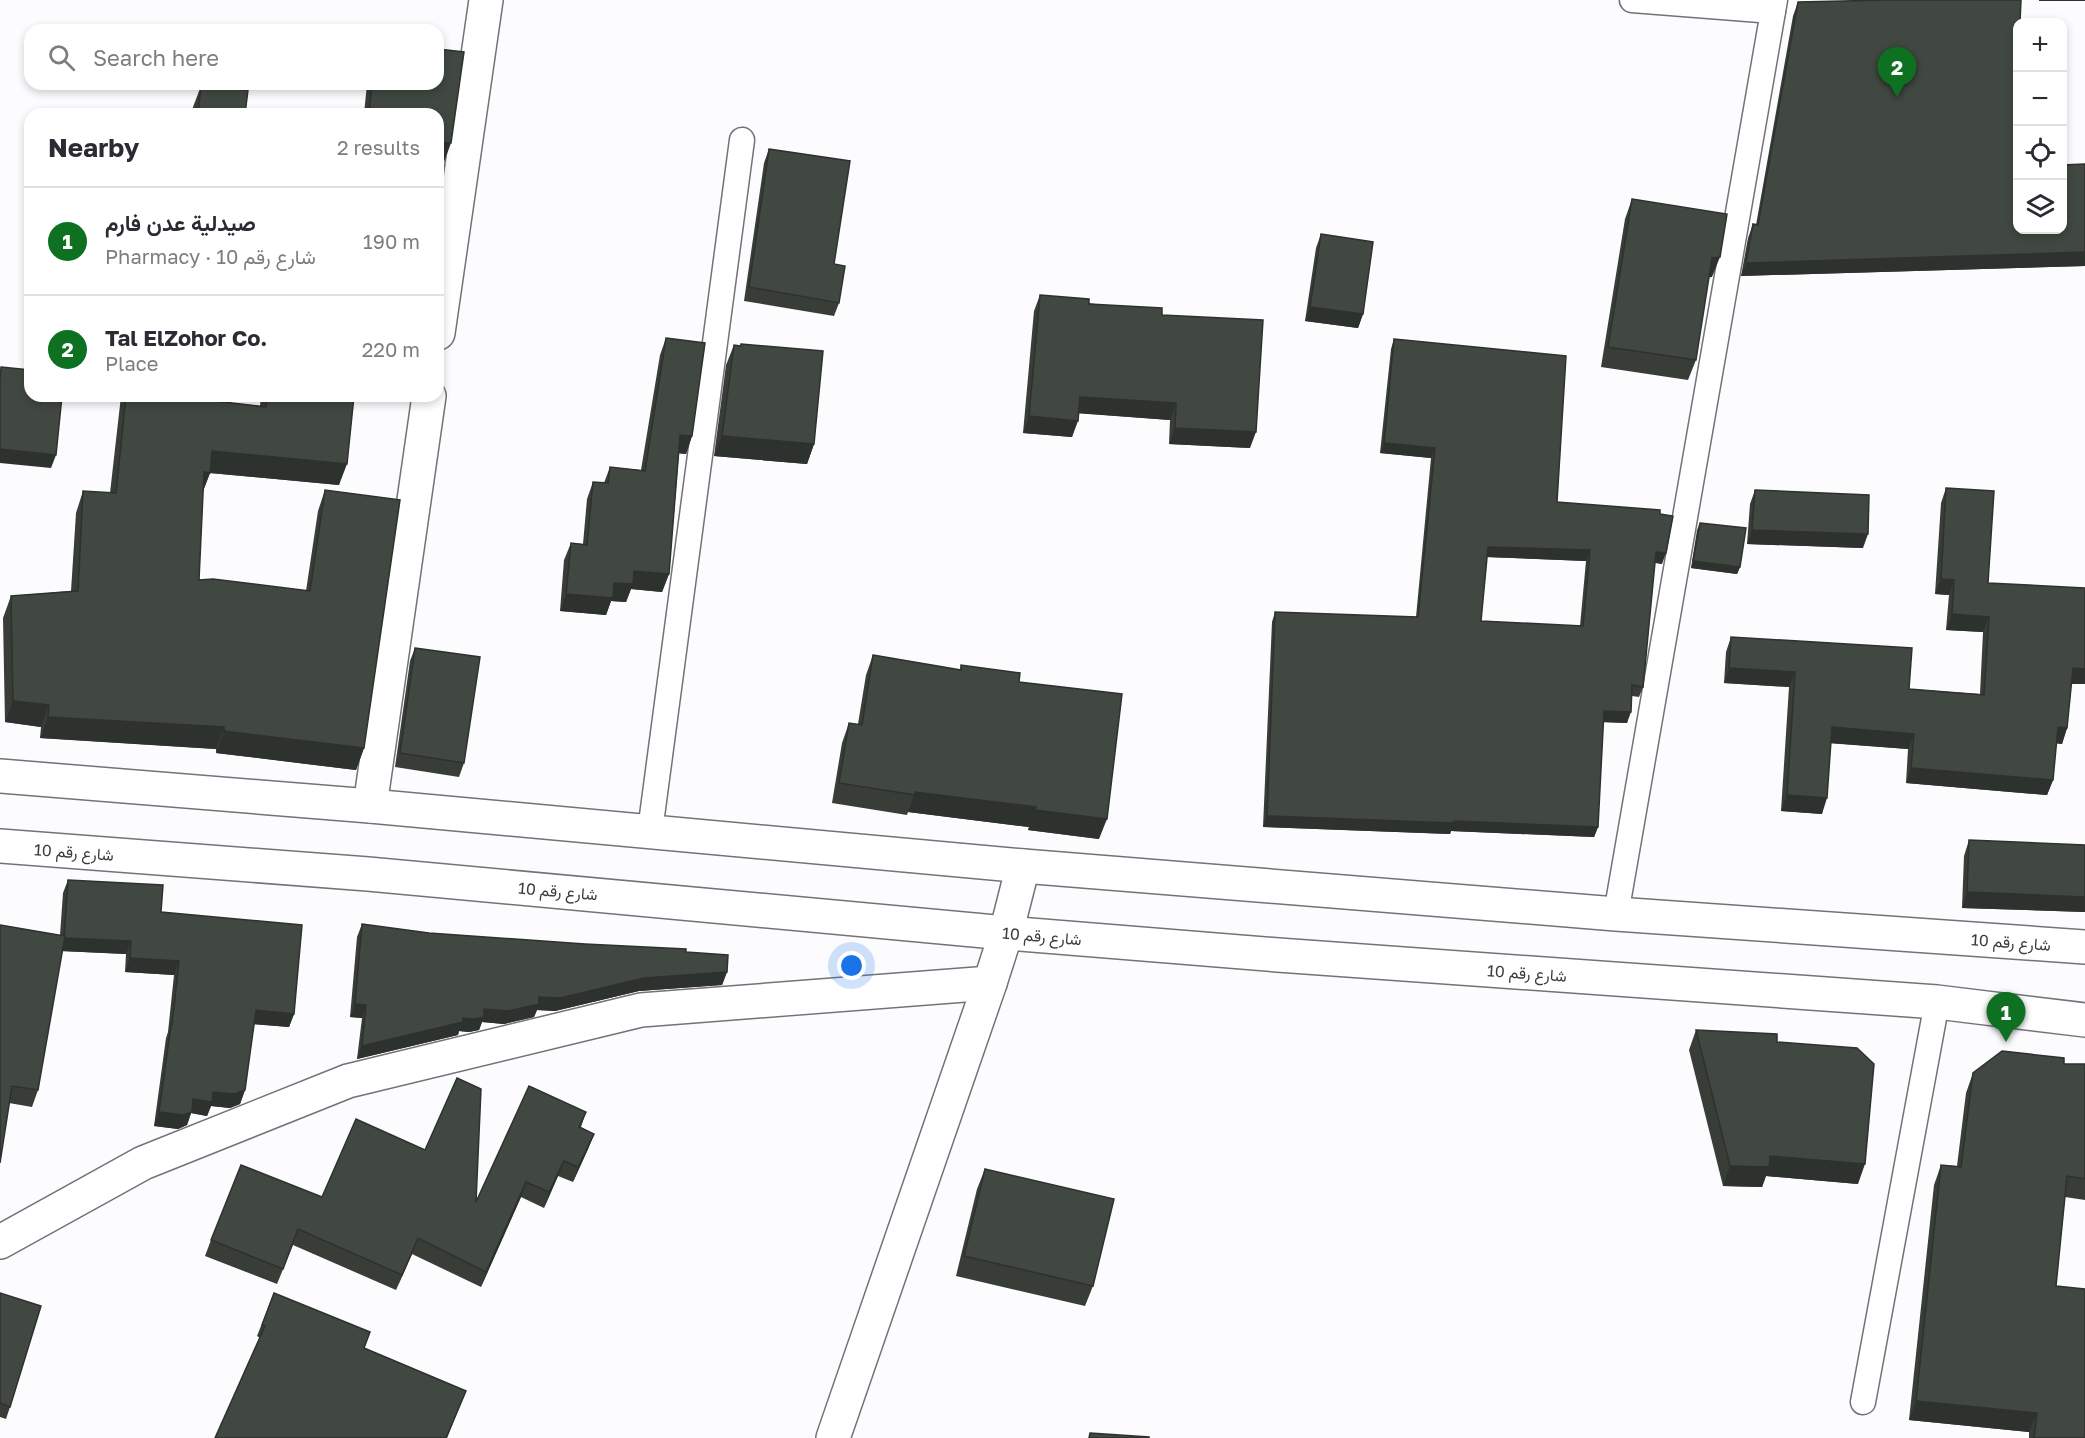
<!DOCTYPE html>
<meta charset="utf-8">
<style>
body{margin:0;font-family:"Golos Text",Vazirmatn,sans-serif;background:#f2f2f3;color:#2b2b33}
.controls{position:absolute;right:18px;top:18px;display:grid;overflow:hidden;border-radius:12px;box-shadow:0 3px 9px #0003}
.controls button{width:54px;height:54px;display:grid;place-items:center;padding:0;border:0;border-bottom:2px solid #e1e1e2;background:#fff;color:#2b2b33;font:30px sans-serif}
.you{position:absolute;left:852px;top:966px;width:21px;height:21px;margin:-15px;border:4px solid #fff;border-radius:50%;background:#1a73e8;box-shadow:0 0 0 9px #1a73e833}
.badge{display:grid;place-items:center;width:39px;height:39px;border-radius:50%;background:#0d7121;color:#fff;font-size:20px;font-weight:700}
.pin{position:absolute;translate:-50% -50px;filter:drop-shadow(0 2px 3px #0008)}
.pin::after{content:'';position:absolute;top:32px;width:21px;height:18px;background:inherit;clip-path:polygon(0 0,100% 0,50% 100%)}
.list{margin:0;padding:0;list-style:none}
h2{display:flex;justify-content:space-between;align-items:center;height:78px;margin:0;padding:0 24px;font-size:26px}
h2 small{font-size:20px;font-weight:400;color:#7c7c81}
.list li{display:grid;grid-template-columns:39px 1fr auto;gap:18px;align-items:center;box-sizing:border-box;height:108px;padding:0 24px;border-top:2px solid #e1e1e2}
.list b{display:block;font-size:22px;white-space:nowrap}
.list p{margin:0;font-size:20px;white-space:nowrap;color:#7c7c81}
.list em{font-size:20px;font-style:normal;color:#7c7c81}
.icon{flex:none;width:33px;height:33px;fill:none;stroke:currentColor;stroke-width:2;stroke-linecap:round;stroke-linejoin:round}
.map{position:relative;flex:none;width:2085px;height:1438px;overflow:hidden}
.search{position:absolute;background:#fff;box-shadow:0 3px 9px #0003;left:24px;top:24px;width:420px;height:66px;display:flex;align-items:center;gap:15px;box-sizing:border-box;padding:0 21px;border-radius:18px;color:#7c7c81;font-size:22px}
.panel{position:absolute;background:#fff;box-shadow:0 3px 9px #0003;left:24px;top:108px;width:420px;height:294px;border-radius:18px}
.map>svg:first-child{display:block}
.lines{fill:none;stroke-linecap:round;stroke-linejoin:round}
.service-casing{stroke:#747178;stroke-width:27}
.minor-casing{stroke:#747178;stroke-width:36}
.secondary-casing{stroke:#747178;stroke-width:36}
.service{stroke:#fff;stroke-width:24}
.minor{stroke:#fff;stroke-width:33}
.secondary{stroke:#fff;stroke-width:33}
.wall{fill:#383d38;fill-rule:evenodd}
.shaded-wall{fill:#2e322e}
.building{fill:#414741;stroke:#2e322e;stroke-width:1.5;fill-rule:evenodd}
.labels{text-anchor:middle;stroke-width:6;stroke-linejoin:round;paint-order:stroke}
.street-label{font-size:16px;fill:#3b3a3d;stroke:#fff}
</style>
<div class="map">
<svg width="2085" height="1438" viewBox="0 0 2085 1438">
<rect width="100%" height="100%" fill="#fcfbfe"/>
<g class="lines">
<defs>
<g id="service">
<path d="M 1632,0 L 1773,11"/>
<path d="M 650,831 L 742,140"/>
<path d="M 1616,914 L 1775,0"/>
<path d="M 1863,1402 L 1937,1002"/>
</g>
<g id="minor">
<path d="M 438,333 L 486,0"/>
<path d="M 370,806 L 429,396"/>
<path d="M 0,1242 L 143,1163 L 348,1081 L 641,1010 L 990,983"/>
<path d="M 833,1438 L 990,983 L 1006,933 L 1023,866"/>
</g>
<g id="secondary">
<path d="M 0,776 L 370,806 L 1023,866 L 1616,914 L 2085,947"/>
<path d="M 0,846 L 368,874 L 1006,933 L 1278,955 L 1937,1002 L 2085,1020"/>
</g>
</defs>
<use href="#service" class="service-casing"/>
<use href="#minor" class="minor-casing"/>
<use href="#secondary" class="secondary-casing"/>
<use href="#service" class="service"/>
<use href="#minor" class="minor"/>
<use href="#secondary" class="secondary"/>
</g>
<g class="wall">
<path d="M 1798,2 L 2018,230 L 2085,164 L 2085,266 L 1741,276 L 1748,238 L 1753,224 L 1756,225 L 1793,16 Z"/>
<path d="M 367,84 L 438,84 L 444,162 L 438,162 L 438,114 L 364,114 Z"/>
<path d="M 201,86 L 245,114 L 193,114 L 193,107 Z"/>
<path d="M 769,149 L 834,264 L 839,303 L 834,316 L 744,301 L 764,163 Z"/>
<path d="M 1632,199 L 1712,277 L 1709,277 L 1696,360 L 1688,380 L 1601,367 L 1625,219 Z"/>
<path d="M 1321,234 L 1363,314 L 1358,328 L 1305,321 L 1316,248 Z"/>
<path d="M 1040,295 L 1162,315 L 1250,448 L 1169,444 L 1170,420 L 1079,413 L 1072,437 L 1023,433 L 1034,311 Z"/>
<path d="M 666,338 L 692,436 L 686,454 L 679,453 L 669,574 L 662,592 L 631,589 L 626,602 L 611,601 L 606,615 L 560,611 L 564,560 L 571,543 L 583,544 L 587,499 L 593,482 L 604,483 L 610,467 L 641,470 L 660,355 Z"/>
<path d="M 1394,339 L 1557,502 L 1660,514 L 1662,564 L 1655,563 L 1643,687 L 1639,697 L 1632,696 L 1627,723 L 1603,722 L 1598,827 L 1594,837 L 1451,831 L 1450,834 L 1263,827 L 1272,622 L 1275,612 L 1416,617 L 1431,458 L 1380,453 L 1391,349 ZM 1487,557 L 1586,561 L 1580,626 L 1481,621 Z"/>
<path d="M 741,344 L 814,444 L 807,464 L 714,456 L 726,365 L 734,345 L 740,346 Z"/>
<path d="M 121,396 L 179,396 L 179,397 L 260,406 L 261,396 L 354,396 L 339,485 L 210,473 L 203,491 L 199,580 L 306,591 L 318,511 L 325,490 L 364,748 L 356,770 L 216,753 L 216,749 L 40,738 L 41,727 L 5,722 L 3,618 L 11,596 L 71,591 L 76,513 L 83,491 L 110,493 Z"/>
<path d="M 1946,488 L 1988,583 L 2085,684 L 2071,684 L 2067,728 L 2062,744 L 2056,743 L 2053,780 L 2047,795 L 1906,783 L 1908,749 L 1831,743 L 1822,814 L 1781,811 L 1789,687 L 1724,683 L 1726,652 L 1731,637 L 1909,689 L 1980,694 L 1983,632 L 1946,630 L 1949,595 L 1935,594 L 1941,503 Z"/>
<path d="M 1755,490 L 1863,548 L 1747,544 L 1750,504 Z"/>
<path d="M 1700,523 L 1740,567 L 1737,574 L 1691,568 L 1697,530 Z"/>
<path d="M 415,648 L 464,763 L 459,777 L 395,767 L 410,661 Z"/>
<path d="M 873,655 L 960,670 L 961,665 L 1019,682 L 1099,839 L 1028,830 L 1029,827 L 908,812 L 907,815 L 832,803 L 842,743 L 849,723 L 858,724 L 866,675 Z"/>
<path d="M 1969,840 L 2085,845 L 2085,912 L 1962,908 L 1964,856 Z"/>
<path d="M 68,880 L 161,912 L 294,1014 L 289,1027 L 254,1024 L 245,1090 L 240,1104 L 230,1108 L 211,1106 L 207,1116 L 191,1113 L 187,1125 L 178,1129 L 154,1126 L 166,1038 L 168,1032 L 174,975 L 125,972 L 126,954 L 62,951 L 38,1090 L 32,1107 L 9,1103 L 0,925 L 60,935 L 63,893 Z"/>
<path d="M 362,924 L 429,933 L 686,952 L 727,972 L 722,985 L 639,991 L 555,1011 L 537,1010 L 534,1017 L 504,1024 L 482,1022 L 479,1030 L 469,1032 L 459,1031 L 458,1035 L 357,1059 L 362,1018 L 350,1017 L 357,937 Z"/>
<path d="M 1696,1030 L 1777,1042 L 1858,1184 L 1766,1176 L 1762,1187 L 1723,1186 L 1689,1050 Z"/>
<path d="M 2064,1064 L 2085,1064 L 2085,1200 L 2065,1197 L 2056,1286 L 2085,1438 L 2029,1438 L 2029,1432 L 1909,1420 L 1934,1185 L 1941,1165 L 1957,1166 L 1966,1093 L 1973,1073 Z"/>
<path d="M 586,1112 L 581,1127 L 594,1134 L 588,1149 L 573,1182 L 558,1176 L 544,1208 L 521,1197 L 481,1287 L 412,1254 L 396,1290 L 293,1245 L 277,1284 L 205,1256 L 211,1240 L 322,1197 L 425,1150 L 476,1202 Z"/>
<path d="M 985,1169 L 1093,1286 L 1085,1306 L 956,1276 L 977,1189 Z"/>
<path d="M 0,1293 L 10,1407 L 6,1419 L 0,1417 Z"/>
<path d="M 274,1293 L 364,1348 L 466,1391 L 447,1438 L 215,1438 L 260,1338 L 257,1336 Z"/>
</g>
<g class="shaded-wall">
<rect x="2039" y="0" width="46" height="1"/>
<path d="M 438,142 L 451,143 L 444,162 L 438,162 Z"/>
<path d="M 2085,252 L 2085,266 L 1741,276 L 1746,263 Z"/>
<path d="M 1720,257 L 1712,277 L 1705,278 L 1712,258 Z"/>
<path d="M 1310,307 L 1363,314 L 1358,328 L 1305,321 Z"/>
<path d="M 1080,397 L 1176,403 L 1170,420 L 1074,413 Z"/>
<path d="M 1029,416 L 1078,421 L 1072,437 L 1023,433 Z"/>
<path d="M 1175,428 L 1256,432 L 1250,448 L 1169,444 Z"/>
<path d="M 680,435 L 692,436 L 686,454 L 674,453 Z"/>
<path d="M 722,436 L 814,444 L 807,464 L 714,456 Z"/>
<path d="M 1384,443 L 1435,448 L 1431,458 L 1380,453 Z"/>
<path d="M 0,449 L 56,455 L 51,468 L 0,463 Z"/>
<path d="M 212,451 L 347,464 L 339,485 L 210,473 L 202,494 L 196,494 Z"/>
<path d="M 1752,530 L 1868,534 L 1863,548 L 1747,544 Z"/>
<path d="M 1488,547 L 1590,550 L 1586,561 L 1485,557 Z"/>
<path d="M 1656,552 L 1666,553 L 1662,564 L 1653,562 Z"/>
<path d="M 1693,561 L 1740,567 L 1737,574 L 1691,568 Z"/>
<path d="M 634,571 L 669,574 L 662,592 L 631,589 L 626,602 L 611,601 L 606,615 L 560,611 L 566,594 L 614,583 Z"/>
<path d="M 1941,579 L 1954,580 L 1949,595 L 1935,594 Z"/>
<path d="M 1952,614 L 1989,617 L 1983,632 L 1946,630 Z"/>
<path d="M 1729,668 L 1795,672 L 1789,687 L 1724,683 Z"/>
<path d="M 2073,668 L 2085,669 L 2085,684 L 2067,684 Z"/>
<path d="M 13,701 L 49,705 L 41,727 L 5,722 Z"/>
<path d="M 1604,711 L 1631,712 L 1627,723 L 1600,722 Z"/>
<path d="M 48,717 L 224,727 L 216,749 L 40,738 Z"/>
<path d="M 1832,727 L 1914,734 L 1908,749 L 1827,743 Z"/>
<path d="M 2058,727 L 2067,728 L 2062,744 L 2052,743 Z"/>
<path d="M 224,731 L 364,748 L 356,770 L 216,753 Z"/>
<path d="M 1911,768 L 2053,780 L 2047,795 L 1906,783 Z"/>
<path d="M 915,792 L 1036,807 L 1029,827 L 908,812 Z"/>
<path d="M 1787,795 L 1827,798 L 1822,814 L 1781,811 Z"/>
<path d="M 1035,810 L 1107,819 L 1099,839 L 1028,830 Z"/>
<path d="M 1267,816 L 1454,821 L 1598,827 L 1594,837 L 1451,831 L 1450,834 L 1263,827 Z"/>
<path d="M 1967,892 L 2085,897 L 2085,912 L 1962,908 Z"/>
<path d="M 64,938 L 131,941 L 126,954 L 60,951 Z"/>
<path d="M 130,958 L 179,961 L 174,975 L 125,972 Z"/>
<path d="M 727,972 L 722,985 L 639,991 L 555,1011 L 537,1010 L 534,1017 L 504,1024 L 482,1022 L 479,1030 L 469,1032 L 459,1031 L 458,1035 L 357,1059 L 362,1046 L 463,1018 L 484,1009 L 539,997 L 644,978 Z"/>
<path d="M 355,1004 L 366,1005 L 362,1018 L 350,1017 Z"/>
<path d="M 256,1010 L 294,1014 L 289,1027 L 251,1024 Z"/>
<path d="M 245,1090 L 240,1104 L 230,1108 L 211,1106 L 207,1116 L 191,1113 L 187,1125 L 178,1129 L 154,1126 L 159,1112 L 213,1092 Z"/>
<path d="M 594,1134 L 588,1149 L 573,1182 L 578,1167 Z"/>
<path d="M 1770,1156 L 1865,1164 L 1858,1184 L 1766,1176 L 1762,1187 L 1723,1186 L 1730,1166 Z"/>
<path d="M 564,1161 L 558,1176 L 544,1208 L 549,1192 Z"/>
<path d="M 526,1182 L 521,1197 L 481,1287 L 486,1272 Z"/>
<path d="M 418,1238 L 412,1254 L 396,1290 L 402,1275 Z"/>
<path d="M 1916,1401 L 2037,1413 L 2029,1432 L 1909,1420 Z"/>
</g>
<g class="building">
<path d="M 1886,0 L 2021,0 L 2020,22 L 2018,22 L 2018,230 L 2062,230 L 2062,165 L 2085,164 L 2085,252 L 1746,263 L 1753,224 L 1758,225 L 1798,2 Z"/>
<path d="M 438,49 L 464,52 L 451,143 L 438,142 L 438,114 L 369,114 L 372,84 L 438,84 Z"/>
<path d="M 201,86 L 248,90 L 245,114 L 198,114 Z"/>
<path d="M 769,149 L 850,161 L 834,264 L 845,266 L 839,303 L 749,287 Z"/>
<path d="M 1632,199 L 1727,214 L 1720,257 L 1712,258 L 1696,360 L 1608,347 Z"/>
<path d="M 1321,234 L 1373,242 L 1363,314 L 1310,307 Z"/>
<path d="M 1040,295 L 1089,299 L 1089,304 L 1162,308 L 1162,315 L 1263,320 L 1256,432 L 1175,428 L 1176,403 L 1080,397 L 1078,421 L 1029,416 Z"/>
<path d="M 666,338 L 705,343 L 692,436 L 680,435 L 669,574 L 634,571 L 633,584 L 614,583 L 613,598 L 566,594 L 571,543 L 587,545 L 593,482 L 608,483 L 610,467 L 645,471 Z"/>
<path d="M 1394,339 L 1566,356 L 1557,502 L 1660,510 L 1660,514 L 1673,516 L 1666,553 L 1656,552 L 1643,687 L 1632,685 L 1631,712 L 1604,711 L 1598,827 L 1454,821 L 1454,823 L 1267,816 L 1275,612 L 1418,617 L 1435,448 L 1384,443 ZM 1488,547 L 1590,550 L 1583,626 L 1481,621 Z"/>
<path d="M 741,344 L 823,351 L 814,444 L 722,436 L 734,345 L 741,346 Z"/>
<path d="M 1,367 L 30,370 L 30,396 L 62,396 L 56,455 L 0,449 L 0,381 Z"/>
<path d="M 126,396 L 179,396 L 179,397 L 266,407 L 267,396 L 354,396 L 347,464 L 212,451 L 210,473 L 204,472 L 199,580 L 213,579 L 310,591 L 325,490 L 400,500 L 364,748 L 224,731 L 224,727 L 48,717 L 49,705 L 13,701 L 11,596 L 78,591 L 83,491 L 116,493 Z"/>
<path d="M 1946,488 L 1994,491 L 1988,583 L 2085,588 L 2085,669 L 2073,668 L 2067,728 L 2058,727 L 2053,780 L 1911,768 L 1914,734 L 1832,727 L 1827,798 L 1787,795 L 1795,672 L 1729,668 L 1731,637 L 1912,648 L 1909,689 L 1984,695 L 1989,617 L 1952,614 L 1954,580 L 1941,579 Z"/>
<path d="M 1755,490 L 1869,495 L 1868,534 L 1752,530 Z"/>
<path d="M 1700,523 L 1746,528 L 1740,567 L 1693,561 Z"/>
<path d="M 415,648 L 480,657 L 464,763 L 400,753 Z"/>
<path d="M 873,655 L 961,670 L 961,665 L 1020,673 L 1019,682 L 1122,694 L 1107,819 L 1035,810 L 1036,807 L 915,792 L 915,795 L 839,783 L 849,723 L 862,725 Z"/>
<path d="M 1969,840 L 2085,845 L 2085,897 L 1967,892 Z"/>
<path d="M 68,880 L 163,885 L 161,912 L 302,925 L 294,1014 L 256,1010 L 245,1090 L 235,1094 L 213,1092 L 212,1102 L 193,1099 L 192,1112 L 183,1115 L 159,1112 L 171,1025 L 172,1025 L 179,961 L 130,958 L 131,941 L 64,938 Z"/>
<path d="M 362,924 L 429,933 L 585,944 L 686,949 L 686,952 L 728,955 L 727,972 L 644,978 L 560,998 L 539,997 L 539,1004 L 508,1011 L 484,1009 L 484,1017 L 474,1019 L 463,1018 L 463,1022 L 362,1046 L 366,1005 L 355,1004 Z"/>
<path d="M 0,925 L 65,936 L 38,1090 L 12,1086 L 0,1163 Z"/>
<path d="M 1696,1030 L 1777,1034 L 1777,1042 L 1857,1048 L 1874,1064 L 1865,1164 L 1770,1156 L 1769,1167 L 1730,1166 Z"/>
<path d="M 2002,1051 L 2064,1058 L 2064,1064 L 2085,1064 L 2085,1179 L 2067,1176 L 2056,1286 L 2085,1289 L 2085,1438 L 2034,1438 L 2037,1413 L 1916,1401 L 1941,1165 L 1961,1167 L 1973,1073 Z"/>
<path d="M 457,1078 L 481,1089 L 476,1202 L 529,1086 L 586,1112 L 579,1127 L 594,1134 L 578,1167 L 564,1161 L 549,1192 L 526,1182 L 486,1272 L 418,1238 L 402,1275 L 298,1229 L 283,1269 L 211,1240 L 241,1165 L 322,1197 L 356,1119 L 425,1150 Z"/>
<path d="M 985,1169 L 1114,1199 L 1093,1286 L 964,1256 Z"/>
<path d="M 0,1293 L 41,1306 L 10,1407 L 0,1403 Z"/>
<path d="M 274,1293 L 370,1332 L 364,1348 L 466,1391 L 446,1438 L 215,1438 L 265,1326 L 262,1325 Z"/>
<path d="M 1090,1433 L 1149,1437 L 1149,1438 L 1089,1438 Z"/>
</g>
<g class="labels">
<g class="street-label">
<text transform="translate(74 852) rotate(4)" y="6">شارع رقم 10</text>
<text transform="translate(558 891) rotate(5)" y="6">شارع رقم 10</text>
<text transform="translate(1042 936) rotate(5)" y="6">شارع رقم 10</text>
<text transform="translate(2011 942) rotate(4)" y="6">شارع رقم 10</text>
<text transform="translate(1527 973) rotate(4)" y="6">شارع رقم 10</text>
</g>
</g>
</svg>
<div class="controls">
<button>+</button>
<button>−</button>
<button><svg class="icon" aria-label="locate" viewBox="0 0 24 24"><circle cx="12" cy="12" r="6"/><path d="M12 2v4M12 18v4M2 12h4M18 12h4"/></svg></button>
<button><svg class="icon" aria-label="layers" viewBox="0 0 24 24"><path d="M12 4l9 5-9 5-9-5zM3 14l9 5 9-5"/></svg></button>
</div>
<div class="you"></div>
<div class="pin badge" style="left:2006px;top:1042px">1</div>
<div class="pin badge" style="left:1897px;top:97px">2</div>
<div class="search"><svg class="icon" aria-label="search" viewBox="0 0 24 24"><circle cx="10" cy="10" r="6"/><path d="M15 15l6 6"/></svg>Search here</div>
<section class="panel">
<h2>Nearby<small>2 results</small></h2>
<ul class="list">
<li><span class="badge">1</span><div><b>صيدلية عدن فارم</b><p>Pharmacy · شارع رقم 10</p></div><em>190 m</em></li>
<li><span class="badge">2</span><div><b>Tal ElZohor Co.</b><p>Place</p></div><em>220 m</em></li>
</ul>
</section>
</div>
